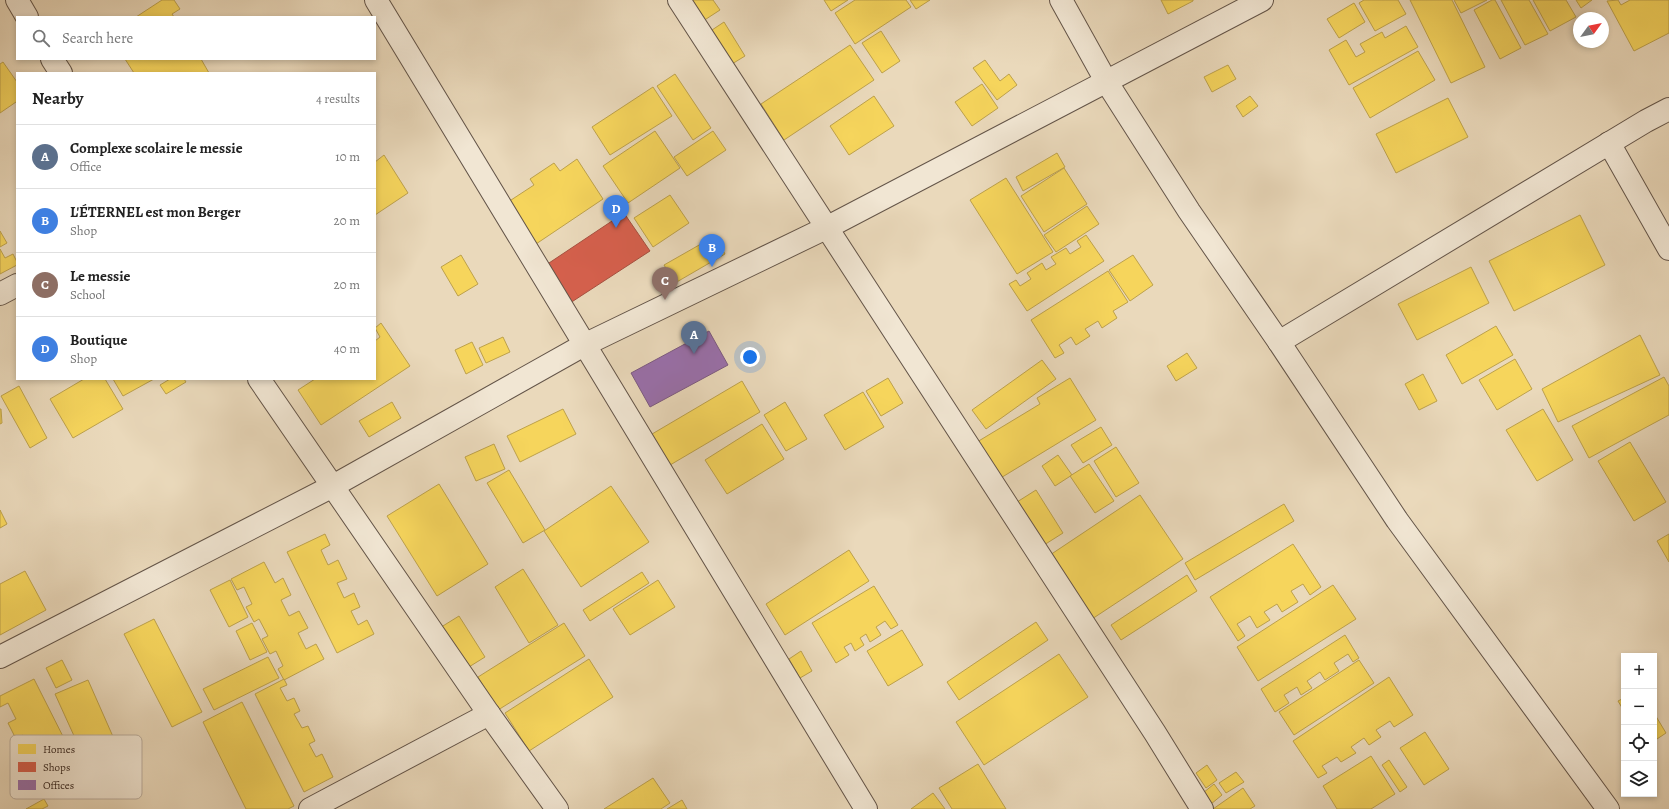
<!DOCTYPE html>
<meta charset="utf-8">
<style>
body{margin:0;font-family:Alegreya,serif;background:#f6f6f6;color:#222}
.controls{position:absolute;right:12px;bottom:12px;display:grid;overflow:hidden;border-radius:0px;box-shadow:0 2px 6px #0003}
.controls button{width:36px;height:36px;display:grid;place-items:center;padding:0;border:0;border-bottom:1px solid #e0e0e0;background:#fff;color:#222;font:20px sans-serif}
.compass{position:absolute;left:1573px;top:12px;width:36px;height:36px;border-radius:50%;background:#fff;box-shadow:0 2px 6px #0003;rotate:57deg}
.you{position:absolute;left:750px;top:357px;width:14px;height:14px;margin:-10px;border:3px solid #fff;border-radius:50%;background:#1a73e8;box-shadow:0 0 0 6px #1a73e833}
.badge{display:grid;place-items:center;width:26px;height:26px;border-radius:50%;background:#8f2418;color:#fff;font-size:13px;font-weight:700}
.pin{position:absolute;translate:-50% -33px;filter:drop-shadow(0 1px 2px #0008)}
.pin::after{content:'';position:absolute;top:21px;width:14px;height:12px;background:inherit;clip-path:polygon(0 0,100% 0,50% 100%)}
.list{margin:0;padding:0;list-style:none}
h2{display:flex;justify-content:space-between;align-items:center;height:52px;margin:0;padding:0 16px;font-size:17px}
h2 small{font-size:13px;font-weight:400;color:#767676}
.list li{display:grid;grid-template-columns:26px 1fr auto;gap:12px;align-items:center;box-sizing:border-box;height:64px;padding:0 16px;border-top:1px solid #e0e0e0}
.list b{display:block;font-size:15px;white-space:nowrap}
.list p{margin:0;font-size:13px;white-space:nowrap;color:#767676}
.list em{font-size:13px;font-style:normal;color:#767676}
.icon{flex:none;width:22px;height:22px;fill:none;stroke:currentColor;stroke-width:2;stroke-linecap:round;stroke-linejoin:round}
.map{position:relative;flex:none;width:1669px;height:809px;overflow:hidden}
.search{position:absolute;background:#fff;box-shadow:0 2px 6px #0003;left:16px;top:16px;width:360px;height:44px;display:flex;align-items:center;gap:10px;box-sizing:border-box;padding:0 14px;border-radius:0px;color:#767676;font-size:15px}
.panel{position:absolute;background:#fff;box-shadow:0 2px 6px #0003;left:16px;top:72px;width:360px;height:308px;border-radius:0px}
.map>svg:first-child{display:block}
.homes{fill:#f6d55c;stroke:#bda14b}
.shops{fill:#d6604d;stroke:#a75040}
.offices{fill:#9970ab;stroke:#7c5b82}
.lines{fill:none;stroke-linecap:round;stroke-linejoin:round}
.minor-casing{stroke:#645549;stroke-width:24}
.minor{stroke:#f1e6d3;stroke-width:22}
.key{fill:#f1e6d3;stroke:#baad9e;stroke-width:1}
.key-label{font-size:11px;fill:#382923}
</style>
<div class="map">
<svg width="1669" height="809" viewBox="0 0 1669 809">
<rect width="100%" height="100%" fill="#ead9bb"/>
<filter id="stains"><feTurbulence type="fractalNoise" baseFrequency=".005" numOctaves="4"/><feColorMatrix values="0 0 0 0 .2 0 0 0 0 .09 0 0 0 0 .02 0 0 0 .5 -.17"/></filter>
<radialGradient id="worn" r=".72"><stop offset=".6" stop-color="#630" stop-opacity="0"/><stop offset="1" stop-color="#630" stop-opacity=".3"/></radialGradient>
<g class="homes">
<path d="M 162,0 L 174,0 L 180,9 L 172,14 L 174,17 L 136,17 Z"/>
<path d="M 685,0 L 713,0 L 720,10 L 700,23 Z"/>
<path d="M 824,0 L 848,0 L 831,11 Z"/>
<path d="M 855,0 L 906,0 L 911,7 L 855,44 L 835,13 Z"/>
<path d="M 910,0 L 930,0 L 916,9 Z"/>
<path d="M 1161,0 L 1193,0 L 1193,1 L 1168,14 Z"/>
<path d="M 1364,0 L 1398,0 L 1406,14 L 1375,31 L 1359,3 Z"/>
<path d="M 1410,0 L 1452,0 L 1485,67 L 1451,83 Z"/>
<path d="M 1454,0 L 1487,0 L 1461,13 Z"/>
<path d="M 1492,0 L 1495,0 L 1521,48 L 1500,59 L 1474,10 Z"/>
<path d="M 1501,0 L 1529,0 L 1548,34 L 1525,45 Z"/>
<path d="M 1533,0 L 1566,0 L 1576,17 L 1550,31 Z"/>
<path d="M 1576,0 L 1592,0 L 1581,8 Z"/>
<path d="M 1618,0 L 1621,5 L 1630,0 L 1669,0 L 1669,33 L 1634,51 L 1607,1 Z"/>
<path d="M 1354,3 L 1365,22 L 1339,38 L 1327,19 Z"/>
<path d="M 724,22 L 745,56 L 727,67 L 706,34 Z"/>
<path d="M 1406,26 L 1418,47 L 1349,85 L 1329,50 L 1346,40 L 1356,57 L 1365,52 L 1360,44 L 1382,32 L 1385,38 Z"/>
<path d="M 881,31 L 900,61 L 882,73 L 862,43 Z"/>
<path d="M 850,45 L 874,80 L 784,140 L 761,104 Z"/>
<path d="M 1418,51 L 1435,80 L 1370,118 L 1353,88 Z"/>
<path d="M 125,59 L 201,59 L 209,73 L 134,73 Z"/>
<path d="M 985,60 L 1000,81 L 1009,74 L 1017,85 L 997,100 L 973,68 Z"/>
<path d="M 3,62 L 17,82 L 17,103 L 16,102 L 0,113 L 0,64 Z"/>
<path d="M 1228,65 L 1236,79 L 1212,92 L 1204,77 Z"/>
<path d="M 675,74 L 711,128 L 693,140 L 657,86 Z"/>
<path d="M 982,84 L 998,108 L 972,126 L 955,102 Z"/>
<path d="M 653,87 L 672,116 L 610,155 L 592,127 Z"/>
<path d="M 874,96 L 894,126 L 849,155 L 830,126 Z"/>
<path d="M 1250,96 L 1258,106 L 1243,117 L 1236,106 Z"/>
<path d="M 1448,98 L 1468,137 L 1396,173 L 1376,134 Z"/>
<path d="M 655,131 L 680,168 L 628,203 L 603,166 Z"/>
<path d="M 713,131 L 726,150 L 687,176 L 674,157 Z"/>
<path d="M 1057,153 L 1065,167 L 1023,191 L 1016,177 Z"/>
<path d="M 384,155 L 408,193 L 375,215 L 375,162 Z"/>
<path d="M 577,159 L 603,199 L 536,244 L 508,202 L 534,185 L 530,179 L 554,163 L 560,171 Z"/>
<path d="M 1064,168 L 1087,204 L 1044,232 L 1021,196 Z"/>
<path d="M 1006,178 L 1053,252 L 1017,274 L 970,200 Z"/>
<path d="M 670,195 L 689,223 L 653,247 L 634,218 Z"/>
<path d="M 1087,206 L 1099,224 L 1056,252 L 1044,235 Z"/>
<path d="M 1580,215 L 1605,265 L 1514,311 L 1489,261 Z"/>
<path d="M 0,231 L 7,243 L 0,247 Z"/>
<path d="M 1086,235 L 1104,261 L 1027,311 L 1009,284 L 1016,280 L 1020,286 L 1031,279 L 1027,273 L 1042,263 L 1046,270 L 1056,264 L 1051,257 L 1066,248 L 1070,254 L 1081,247 L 1077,241 Z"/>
<path d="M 715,236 L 725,254 L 675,283 L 664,265 Z"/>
<path d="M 0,249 L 5,258 L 13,254 L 17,262 L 17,265 L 0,274 Z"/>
<path d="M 461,255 L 478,284 L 458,296 L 441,267 Z"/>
<path d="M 1133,255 L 1153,285 L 1130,301 L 1109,270 Z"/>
<path d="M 1471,267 L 1489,303 L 1417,340 L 1398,304 Z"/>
<path d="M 1108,271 L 1128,302 L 1113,311 L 1117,318 L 1102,328 L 1098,321 L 1085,329 L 1090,336 L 1076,345 L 1071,337 L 1059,345 L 1064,353 L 1055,358 L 1031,320 Z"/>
<path d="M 381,323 L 410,366 L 321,425 L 298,390 L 315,379 L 375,379 L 375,341 L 380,337 L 375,328 Z"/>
<path d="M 1496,326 L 1513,355 L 1462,384 L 1446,355 Z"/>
<path d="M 1640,335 L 1660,375 L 1558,422 L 1542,389 Z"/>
<path d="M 503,337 L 510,352 L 486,363 L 479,348 Z"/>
<path d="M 472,342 L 483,365 L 466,374 L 455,350 Z"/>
<path d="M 1187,353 L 1197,368 L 1176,381 L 1167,366 Z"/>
<path d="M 1515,359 L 1532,389 L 1497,410 L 1479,380 Z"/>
<path d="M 1042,360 L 1056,379 L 986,429 L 972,410 Z"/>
<path d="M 1423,374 L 1437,401 L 1419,410 L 1405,384 Z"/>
<path d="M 1664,377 L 1669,386 L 1669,415 L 1589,458 L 1572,426 Z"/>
<path d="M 888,378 L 903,403 L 881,416 L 866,391 Z"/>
<path d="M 1070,378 L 1096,420 L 999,479 L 977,442 L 1040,404 L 1037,398 Z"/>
<path d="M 84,379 L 105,379 L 123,409 L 73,438 L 50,399 Z"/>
<path d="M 113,379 L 154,379 L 123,396 Z"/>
<path d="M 170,379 L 184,379 L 186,382 L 166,394 L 160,385 Z"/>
<path d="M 742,381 L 760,412 L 665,468 L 647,437 Z"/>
<path d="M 19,386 L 47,438 L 30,448 L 1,396 Z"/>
<path d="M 863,392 L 884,427 L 845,450 L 824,415 Z"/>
<path d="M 392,402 L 401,418 L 369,437 L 359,421 Z"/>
<path d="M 785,402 L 807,439 L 786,451 L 764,415 Z"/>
<path d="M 0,409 L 1,409 L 2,423 L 0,424 Z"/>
<path d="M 563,409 L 576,434 L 520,462 L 507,436 Z"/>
<path d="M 1543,409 L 1573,460 L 1537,481 L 1506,430 Z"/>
<path d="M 762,424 L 784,459 L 727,494 L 705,460 Z"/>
<path d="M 1101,427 L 1112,445 L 1083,463 L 1071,445 Z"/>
<path d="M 1630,442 L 1666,502 L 1634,521 L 1598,461 Z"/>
<path d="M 494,444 L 505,469 L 476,481 L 465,457 Z"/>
<path d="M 1116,447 L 1139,483 L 1116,497 L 1094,461 Z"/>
<path d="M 1058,455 L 1072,475 L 1055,486 L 1042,466 Z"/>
<path d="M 1089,464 L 1114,501 L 1095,513 L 1070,476 Z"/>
<path d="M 509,470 L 545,530 L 523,543 L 487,483 Z"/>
<path d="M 439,484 L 488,564 L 437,596 L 387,516 Z"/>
<path d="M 611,486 L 649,542 L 581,587 L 544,531 Z"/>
<path d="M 1036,490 L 1063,533 L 1044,545 L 1017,502 Z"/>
<path d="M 1140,495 L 1183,559 L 1092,619 L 1050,555 Z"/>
<path d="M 1284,504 L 1294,521 L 1195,580 L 1185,563 Z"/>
<path d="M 0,510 L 7,524 L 0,528 Z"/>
<path d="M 325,534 L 330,545 L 321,550 L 328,565 L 338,560 L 347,579 L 337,583 L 344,598 L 354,593 L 360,607 L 351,611 L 358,625 L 367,620 L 374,634 L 337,653 L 287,552 Z"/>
<path d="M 1669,534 L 1669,562 L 1657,541 Z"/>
<path d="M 1293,544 L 1321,587 L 1310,595 L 1303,584 L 1291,591 L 1298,602 L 1282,612 L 1277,604 L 1264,612 L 1270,620 L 1257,628 L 1250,616 L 1237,624 L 1245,636 L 1238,641 L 1210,597 Z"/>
<path d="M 849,550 L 869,581 L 785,635 L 766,604 Z"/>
<path d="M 264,562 L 275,583 L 283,578 L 291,595 L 281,600 L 289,616 L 299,611 L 308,628 L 298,633 L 306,649 L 316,644 L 324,659 L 284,680 L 278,669 L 283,666 L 276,651 L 270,654 L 262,639 L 268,636 L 259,619 L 254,622 L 246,607 L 252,604 L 244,587 L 237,590 L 231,579 Z"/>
<path d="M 523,569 L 558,625 L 529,643 L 495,587 Z"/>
<path d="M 25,571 L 46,610 L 0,635 L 0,584 Z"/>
<path d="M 642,572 L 649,583 L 590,621 L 583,610 Z"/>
<path d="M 1187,575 L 1197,591 L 1121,640 L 1111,625 Z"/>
<path d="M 230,580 L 248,617 L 229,627 L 210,590 Z"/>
<path d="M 658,580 L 675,607 L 630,635 L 613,609 Z"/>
<path d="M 1333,585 L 1356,619 L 1258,681 L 1237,647 Z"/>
<path d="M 874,586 L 898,625 L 891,629 L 885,621 L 876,627 L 881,635 L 870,642 L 866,634 L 860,638 L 864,645 L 855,651 L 851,643 L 844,647 L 849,655 L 836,663 L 812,623 Z"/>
<path d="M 459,616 L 485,657 L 464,670 L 438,629 Z"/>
<path d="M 154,619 L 202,712 L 172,727 L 124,634 Z"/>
<path d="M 1036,622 L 1048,640 L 959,700 L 947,682 Z"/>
<path d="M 252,623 L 267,652 L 250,660 L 236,631 Z"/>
<path d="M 564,623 L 585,656 L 498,710 L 478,677 Z"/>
<path d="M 902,630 L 923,665 L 888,686 L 867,651 Z"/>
<path d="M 1345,635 L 1359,658 L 1353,662 L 1348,654 L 1334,663 L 1339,671 L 1325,680 L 1320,672 L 1307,681 L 1312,688 L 1301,695 L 1297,687 L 1284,695 L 1289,703 L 1275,712 L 1261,689 Z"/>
<path d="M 801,651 L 812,671 L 800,678 L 789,659 Z"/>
<path d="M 1059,654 L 1088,697 L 984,765 L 956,722 Z"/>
<path d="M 268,657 L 279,678 L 214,710 L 203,689 Z"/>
<path d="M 589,659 L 613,697 L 529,751 L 505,713 Z"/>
<path d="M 62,660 L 72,680 L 56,688 L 46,668 Z"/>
<path d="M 1359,660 L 1374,683 L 1294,735 L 1279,712 Z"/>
<path d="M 1389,677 L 1413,715 L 1394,727 L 1390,721 L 1376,730 L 1381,737 L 1369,745 L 1364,738 L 1351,747 L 1356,753 L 1341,762 L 1337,757 L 1322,766 L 1327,773 L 1318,778 L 1293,741 Z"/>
<path d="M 34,679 L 84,778 L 46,798 L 41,789 L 49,786 L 43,775 L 36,778 L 30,766 L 37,763 L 33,755 L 26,758 L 20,747 L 27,743 L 23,735 L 16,739 L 8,723 L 16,719 L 8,703 L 0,707 L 0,696 Z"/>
<path d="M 284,679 L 287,685 L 280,688 L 287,701 L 294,698 L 300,711 L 294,714 L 302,728 L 308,726 L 315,741 L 309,744 L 316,757 L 322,754 L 333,777 L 304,792 L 255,694 Z"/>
<path d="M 88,680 L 122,757 L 90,771 L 55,694 Z"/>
<path d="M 1624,698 L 1624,711 L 1618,701 Z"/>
<path d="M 242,702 L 294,806 L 288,809 L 246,809 L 203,722 Z"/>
<path d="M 1654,713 L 1666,733 L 1654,741 Z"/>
<path d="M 1425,732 L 1449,769 L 1424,785 L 1400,748 Z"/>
<path d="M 1371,756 L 1395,794 L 1371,809 L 1337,809 L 1323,786 Z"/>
<path d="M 1389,760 L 1407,787 L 1400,792 L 1382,765 Z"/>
<path d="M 978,764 L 1006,809 L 952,809 L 939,788 Z"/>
<path d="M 1207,765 L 1217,780 L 1206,788 L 1196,773 Z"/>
<path d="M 1236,772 L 1244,782 L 1226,793 L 1219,783 Z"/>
<path d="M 653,778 L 670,803 L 661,809 L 604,809 Z"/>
<path d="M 1214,784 L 1222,795 L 1211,804 L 1203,793 Z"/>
<path d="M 1243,788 L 1255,806 L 1250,809 L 1213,809 Z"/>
<path d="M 933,793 L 945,809 L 911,809 Z"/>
<path d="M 44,799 L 48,806 L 42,809 L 26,809 Z"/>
<path d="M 682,800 L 687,809 L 667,809 Z"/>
</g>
<path class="shops" d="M 624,213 L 650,251 L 567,305 L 543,267 Z"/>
<path class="offices" d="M 709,331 L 728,365 L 650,407 L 631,373 Z"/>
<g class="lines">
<defs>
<g id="minor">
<path d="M 17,0 L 27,17"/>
<path d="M 376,0 L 866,809"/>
<path d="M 679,0 L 1155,733 L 1202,809"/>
<path d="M 1061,0 L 1106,81 L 1189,211 L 1279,342 L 1397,520 L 1608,809"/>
<path d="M 52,59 L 61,73"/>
<path d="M 1609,143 L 1669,249"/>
<path d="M 0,294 L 17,285"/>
<path d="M 1279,342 L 1646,121 L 1669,109"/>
<path d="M 259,379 L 489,714 L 557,809"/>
<path d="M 0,657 L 333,486 L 584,345 L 828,227 L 1262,0"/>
<path d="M 310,809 L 489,714"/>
</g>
</defs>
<use href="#minor" class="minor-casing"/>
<use href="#minor" class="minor"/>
</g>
<rect x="10" y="735" width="132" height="64" rx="6" class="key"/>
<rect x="18" y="744" width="18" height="10" fill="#f6d55c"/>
<rect x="18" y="762" width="18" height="10" fill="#d6604d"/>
<rect x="18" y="780" width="18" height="10" fill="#9970ab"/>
<g class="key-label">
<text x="43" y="753">Homes</text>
<text x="43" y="771">Shops</text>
<text x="43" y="789">Offices</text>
</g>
<rect width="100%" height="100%" filter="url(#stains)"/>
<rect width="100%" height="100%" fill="url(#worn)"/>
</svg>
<div class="controls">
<button>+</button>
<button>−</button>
<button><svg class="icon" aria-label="locate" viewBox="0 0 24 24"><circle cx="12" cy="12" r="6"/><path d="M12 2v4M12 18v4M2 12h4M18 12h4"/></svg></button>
<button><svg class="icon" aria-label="layers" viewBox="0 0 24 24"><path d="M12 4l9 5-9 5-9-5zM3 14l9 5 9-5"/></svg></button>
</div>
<svg class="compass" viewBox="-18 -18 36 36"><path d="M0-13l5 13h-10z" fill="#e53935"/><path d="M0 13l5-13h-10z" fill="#767676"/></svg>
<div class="you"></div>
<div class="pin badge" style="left:694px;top:354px;background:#5c6f8a">A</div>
<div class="pin badge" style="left:712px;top:267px;background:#3f7fe0">B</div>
<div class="pin badge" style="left:665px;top:300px;background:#8d6e63">C</div>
<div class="pin badge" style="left:616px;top:228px;background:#3f7fe0">D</div>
<div class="search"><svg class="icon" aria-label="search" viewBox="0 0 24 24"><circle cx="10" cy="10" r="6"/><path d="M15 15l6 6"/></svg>Search here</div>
<section class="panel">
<h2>Nearby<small>4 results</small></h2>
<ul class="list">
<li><span class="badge" style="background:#5c6f8a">A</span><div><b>Complexe scolaire le messie</b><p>Office</p></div><em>10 m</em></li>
<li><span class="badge" style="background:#3f7fe0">B</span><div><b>L'ÉTERNEL est mon Berger</b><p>Shop</p></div><em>20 m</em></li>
<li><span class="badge" style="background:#8d6e63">C</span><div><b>Le messie</b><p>School</p></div><em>20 m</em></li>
<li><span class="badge" style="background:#3f7fe0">D</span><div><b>Boutique</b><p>Shop</p></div><em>40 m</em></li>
</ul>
</section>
</div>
